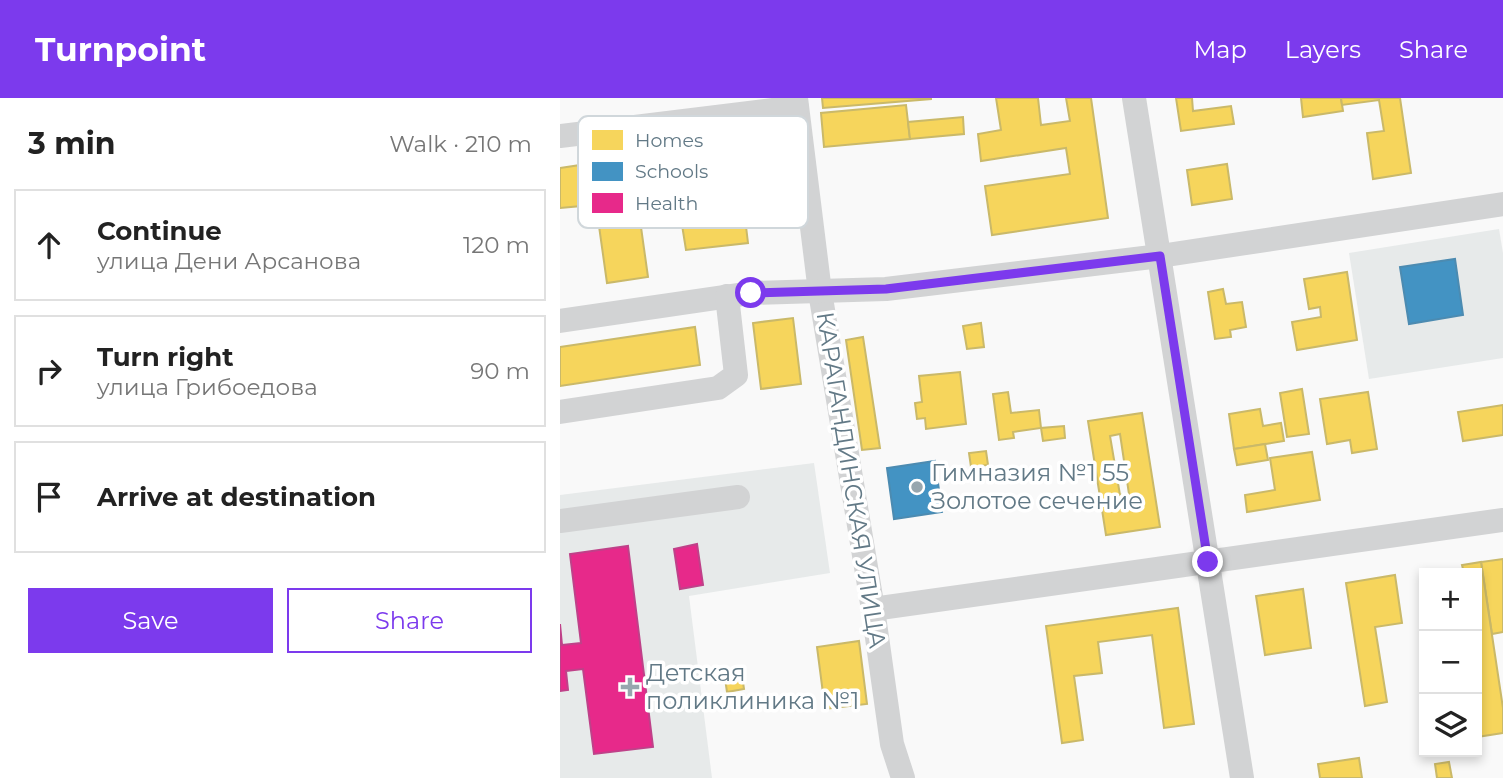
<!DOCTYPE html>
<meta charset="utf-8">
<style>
body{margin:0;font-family:Montserrat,sans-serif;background:#f2f2f2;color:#222}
.controls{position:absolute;right:21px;bottom:21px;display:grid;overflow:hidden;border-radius:0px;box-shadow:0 4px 10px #0003}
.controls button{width:63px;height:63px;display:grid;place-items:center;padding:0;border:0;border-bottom:2px solid #e0e0e0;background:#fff;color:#222;font:35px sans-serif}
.stop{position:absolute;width:21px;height:21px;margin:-16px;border:5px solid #7c3aed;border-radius:50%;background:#fff}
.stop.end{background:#7c3aed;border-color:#fff;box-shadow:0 2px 7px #0008}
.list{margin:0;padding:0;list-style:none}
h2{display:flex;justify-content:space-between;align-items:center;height:91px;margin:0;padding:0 28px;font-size:30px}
h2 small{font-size:23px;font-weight:400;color:#767676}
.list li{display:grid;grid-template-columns:46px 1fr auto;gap:21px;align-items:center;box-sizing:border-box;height:112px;margin:0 14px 14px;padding:0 14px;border:2px solid #e0e0e0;border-radius:0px}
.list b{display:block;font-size:26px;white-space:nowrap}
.list p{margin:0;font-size:23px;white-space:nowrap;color:#767676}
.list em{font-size:23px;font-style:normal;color:#767676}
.actions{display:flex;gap:14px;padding:21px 28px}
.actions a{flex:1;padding:16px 0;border:2px solid #7c3aed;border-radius:0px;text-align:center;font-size:24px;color:#7c3aed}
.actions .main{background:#7c3aed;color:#fff}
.icon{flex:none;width:38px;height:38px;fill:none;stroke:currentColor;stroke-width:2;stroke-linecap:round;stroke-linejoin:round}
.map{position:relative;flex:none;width:943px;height:680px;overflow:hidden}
header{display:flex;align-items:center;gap:42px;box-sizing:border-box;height:98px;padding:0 35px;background:#7c3aed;color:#fff}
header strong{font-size:33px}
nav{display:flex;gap:38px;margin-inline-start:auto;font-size:24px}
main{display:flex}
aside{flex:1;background:#fff}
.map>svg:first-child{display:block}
.built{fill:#e7eaea}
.homes{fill:#f6d55c;stroke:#cab969;stroke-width:2;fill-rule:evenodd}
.schools{fill:#4393c3;stroke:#4c8bb1;stroke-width:2}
.health{fill:#e7298a;stroke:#bf4189;stroke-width:2}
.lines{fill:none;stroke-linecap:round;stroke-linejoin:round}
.minor{stroke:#d2d3d4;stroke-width:24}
.route{stroke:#7c3aed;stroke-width:9}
.poi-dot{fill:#97a6ae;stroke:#fff;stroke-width:2.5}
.labels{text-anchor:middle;stroke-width:7;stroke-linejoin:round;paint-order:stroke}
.poi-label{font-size:24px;fill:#627986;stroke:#fff;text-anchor:start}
.street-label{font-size:24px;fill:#627986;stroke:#fff}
.key{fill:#fff;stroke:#d0d7db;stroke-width:2}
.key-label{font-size:19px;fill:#627986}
</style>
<header>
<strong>Turnpoint</strong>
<nav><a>Map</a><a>Layers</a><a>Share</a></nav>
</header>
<main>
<aside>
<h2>3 min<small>Walk · 210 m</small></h2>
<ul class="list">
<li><svg class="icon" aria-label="ahead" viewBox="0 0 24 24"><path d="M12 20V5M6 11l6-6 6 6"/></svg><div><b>Continue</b><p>улица Дени Арсанова</p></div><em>120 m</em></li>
<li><svg class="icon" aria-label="right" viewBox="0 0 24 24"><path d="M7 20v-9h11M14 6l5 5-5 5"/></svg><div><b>Turn right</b><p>улица Грибоедова</p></div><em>90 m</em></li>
<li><svg class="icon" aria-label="arrive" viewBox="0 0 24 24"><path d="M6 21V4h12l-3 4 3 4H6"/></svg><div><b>Arrive at destination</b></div></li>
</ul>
<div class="actions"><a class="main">Save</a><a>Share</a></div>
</aside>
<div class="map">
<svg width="943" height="680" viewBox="0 0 943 680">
<rect width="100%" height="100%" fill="#f9f9f9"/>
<g class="built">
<path d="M 939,131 L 943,155 L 943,260 L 809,281 L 789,155 Z"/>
<path d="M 254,365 L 270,475 L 129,498 L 152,680 L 0,680 L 0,397 Z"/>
</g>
<g class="homes">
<path d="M 262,0 L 371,0 L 371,1 L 263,10 Z"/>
<path d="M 436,0 L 478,0 L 481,27 L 510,23 L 506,0 L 531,0 L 548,120 L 432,137 L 425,88 L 510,76 L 506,50 L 421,63 L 418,36 L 441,32 Z"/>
<path d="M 616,0 L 632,0 L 633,13 L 671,8 L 674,26 L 621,33 Z"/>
<path d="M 741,0 L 781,0 L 783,13 L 743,19 Z"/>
<path d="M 781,0 L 840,0 L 851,75 L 813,81 L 807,35 L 824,33 L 819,2 L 782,7 Z"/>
<path d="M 346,7 L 350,41 L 264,49 L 261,15 Z"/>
<path d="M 403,19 L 404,36 L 350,41 L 348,24 Z"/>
<path d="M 27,66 L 32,107 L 0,110 L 0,70 Z"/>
<path d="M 667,66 L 672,101 L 632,107 L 627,72 Z"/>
<path d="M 185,120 L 188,145 L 126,152 L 122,127 Z"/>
<path d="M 80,122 L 88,179 L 47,185 L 39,128 Z"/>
<path d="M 787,174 L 797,242 L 737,252 L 732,224 L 761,219 L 760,209 L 749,211 L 744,181 Z"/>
<path d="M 663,191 L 666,206 L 682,204 L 686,229 L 670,232 L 671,239 L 655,241 L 648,194 Z"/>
<path d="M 233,220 L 241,286 L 201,291 L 193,225 Z"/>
<path d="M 421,225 L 424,249 L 407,251 L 403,228 Z"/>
<path d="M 135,229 L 140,267 L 0,288 L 0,249 Z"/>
<path d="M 303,239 L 320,350 L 302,352 L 286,242 Z"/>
<path d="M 400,274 L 406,326 L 366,331 L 365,320 L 357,321 L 355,305 L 362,304 L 359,278 Z"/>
<path d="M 742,291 L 749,336 L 727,339 L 720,295 Z"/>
<path d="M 448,294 L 451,315 L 479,312 L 481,330 L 453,334 L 454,340 L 439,342 L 433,296 Z"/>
<path d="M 808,294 L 817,351 L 792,355 L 790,342 L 767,346 L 760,301 Z"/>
<path d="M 943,307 L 943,337 L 903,343 L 898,314 Z"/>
<path d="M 700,311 L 703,328 L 721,325 L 724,343 L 674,351 L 669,316 Z"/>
<path d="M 582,315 L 600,429 L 546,437 L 528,323 ZM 560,336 L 569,396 L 560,397 L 550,338 Z"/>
<path d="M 504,328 L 505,340 L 483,343 L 481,330 Z"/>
<path d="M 705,346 L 708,362 L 677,367 L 674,351 Z"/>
<path d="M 426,353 L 428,367 L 411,369 L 409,355 Z"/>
<path d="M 752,354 L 760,402 L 687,414 L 685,397 L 715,392 L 710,360 Z"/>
<path d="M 943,461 L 943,534 L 932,536 L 921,464 Z"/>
<path d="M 921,464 L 943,610 L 943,635 L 917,639 L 917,475 L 904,475 L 902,467 Z"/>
<path d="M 835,477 L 842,525 L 815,529 L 827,604 L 805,608 L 786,485 Z"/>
<path d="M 743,491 L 751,550 L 705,557 L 696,498 Z"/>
<path d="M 618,510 L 634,626 L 604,630 L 592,537 L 538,544 L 542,575 L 514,578 L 523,642 L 502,645 L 486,528 Z"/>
<path d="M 299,543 L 307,606 L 265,611 L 257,549 Z"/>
<path d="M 181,571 L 184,591 L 167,594 L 164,574 Z"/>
<path d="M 799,660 L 802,680 L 760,680 L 758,666 Z"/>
<path d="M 889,664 L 892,680 L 877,680 L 875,666 Z"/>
</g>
<g class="schools">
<path d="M 895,161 L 903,217 L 849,226 L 840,169 Z"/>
<path d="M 375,363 L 382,414 L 334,421 L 327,370 Z"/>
</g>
<g class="health">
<path d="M 137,446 L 143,487 L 120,491 L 114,451 Z"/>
<path d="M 68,448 L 93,649 L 34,656 L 23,571 L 6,573 L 8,592 L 0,593 L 0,526 L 2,547 L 21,545 L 10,456 Z"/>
</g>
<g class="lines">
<g class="minor">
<path d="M 236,0 L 260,194 L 313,511 L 332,646 L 343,680"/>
<path d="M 574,0 L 682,680"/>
<path d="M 0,38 L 237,9"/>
<path d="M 0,223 L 191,195 L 326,191 L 600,158 L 943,106"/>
<path d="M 0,314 L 158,290 L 176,277 L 167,198"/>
<path d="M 0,423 L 178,399"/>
<path d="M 313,511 L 943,422"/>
</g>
</g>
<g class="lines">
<path class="route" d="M 191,195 L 326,191 L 600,158 L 648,464"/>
</g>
<g class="poi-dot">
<circle cx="357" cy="389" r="7"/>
<path d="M66.5 578.5h7v7h7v7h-7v7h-7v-7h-7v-7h7z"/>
</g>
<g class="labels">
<g class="poi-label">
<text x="371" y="383">Гимназия №1 55<tspan x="371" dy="28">Золотое сечение</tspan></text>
<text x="86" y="583">Детская<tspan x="86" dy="28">поликлиника №1</tspan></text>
</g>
<g class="street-label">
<text transform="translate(291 382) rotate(81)" y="8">КАРАГАНДИНСКАЯ УЛИЦА</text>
</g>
</g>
<rect x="18" y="18" width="230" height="112" rx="10" class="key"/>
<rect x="32" y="32" width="31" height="20" fill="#f6d55c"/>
<rect x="32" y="64" width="31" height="19" fill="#4393c3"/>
<rect x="32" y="95" width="31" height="20" fill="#e7298a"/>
<g class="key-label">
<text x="75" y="49">Homes</text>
<text x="75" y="80">Schools</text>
<text x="75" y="112">Health</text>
</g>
</svg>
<div class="controls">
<button>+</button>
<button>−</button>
<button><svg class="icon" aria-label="layers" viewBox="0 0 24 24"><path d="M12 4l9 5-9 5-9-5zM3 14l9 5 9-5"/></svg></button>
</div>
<div class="stop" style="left:191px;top:195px"></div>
<div class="stop end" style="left:648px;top:464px"></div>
</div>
</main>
